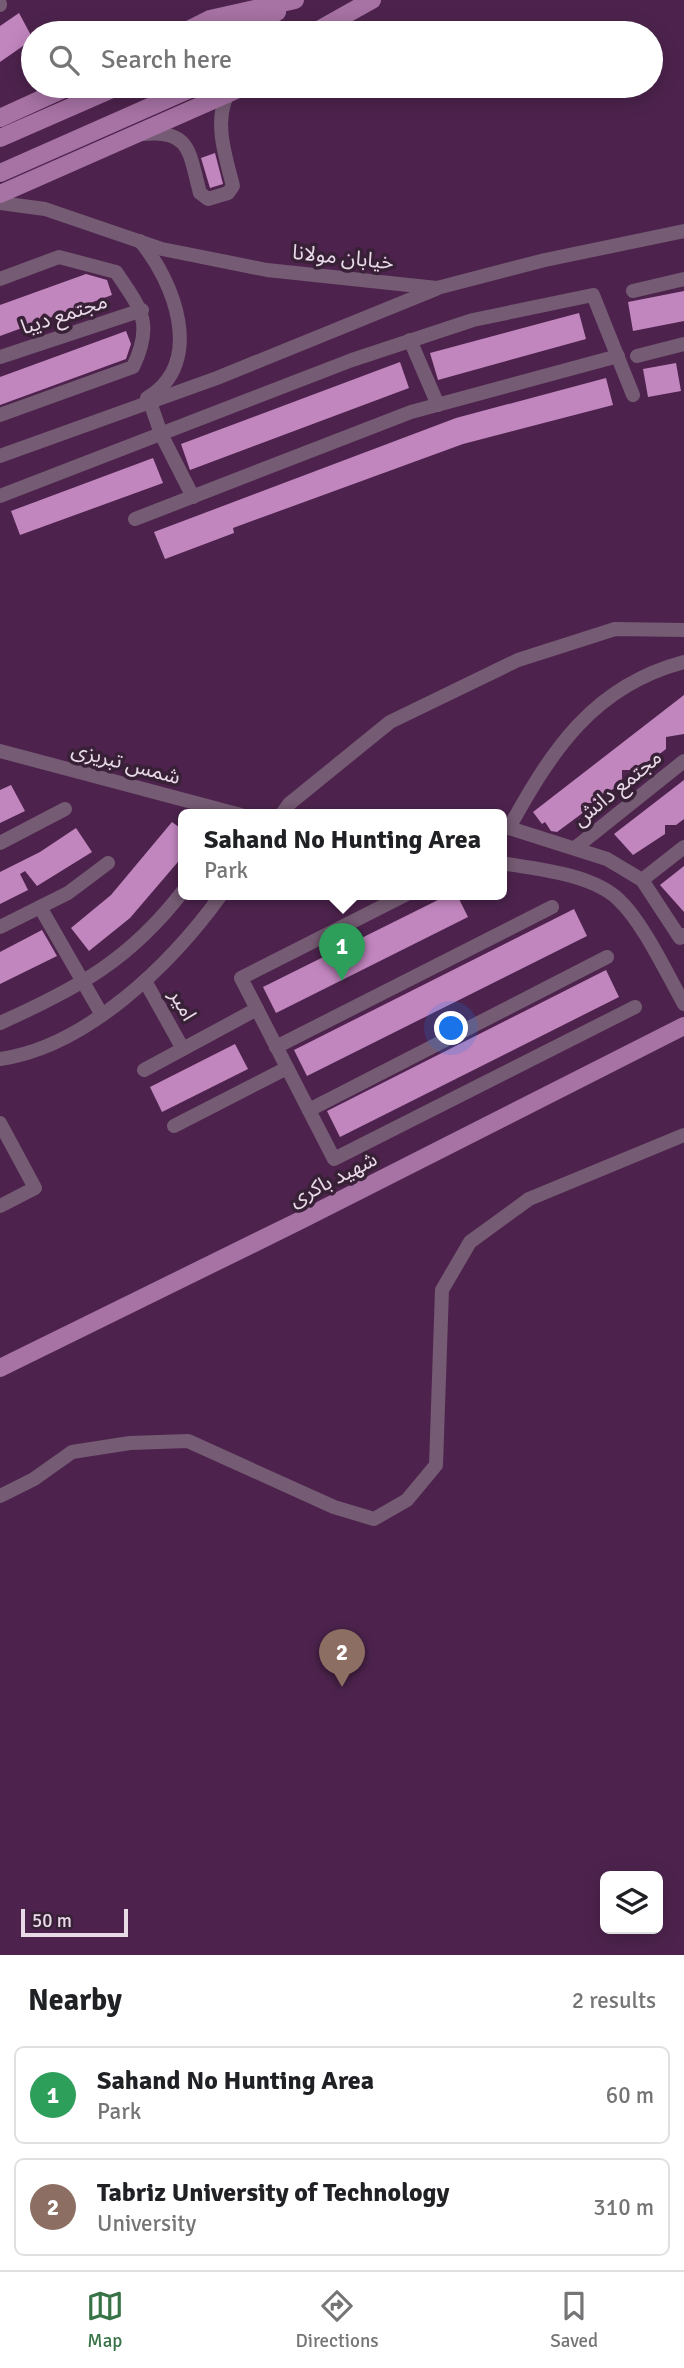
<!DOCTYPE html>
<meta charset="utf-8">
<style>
body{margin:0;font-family:Signika,"Noto Sans Arabic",sans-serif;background:#f2f2f2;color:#202124}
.controls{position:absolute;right:21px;bottom:21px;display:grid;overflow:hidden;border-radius:10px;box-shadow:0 4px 18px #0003}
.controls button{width:63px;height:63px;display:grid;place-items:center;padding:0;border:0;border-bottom:2px solid #e0e0e0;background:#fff;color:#202124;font:35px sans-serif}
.scale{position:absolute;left:21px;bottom:18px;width:107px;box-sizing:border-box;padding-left:7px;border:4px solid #e8dae7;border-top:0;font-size:19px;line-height:24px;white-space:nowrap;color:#e8dae7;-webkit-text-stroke:5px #382137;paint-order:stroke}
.you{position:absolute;left:452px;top:1029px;width:24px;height:24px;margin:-18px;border:5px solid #fff;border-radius:50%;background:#1a73e8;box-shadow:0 0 0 10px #1a73e833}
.badge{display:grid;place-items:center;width:46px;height:46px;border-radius:50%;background:#387247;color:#fff;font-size:23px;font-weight:700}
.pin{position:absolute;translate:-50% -58px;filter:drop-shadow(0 2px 4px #0008)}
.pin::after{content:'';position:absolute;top:37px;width:24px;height:21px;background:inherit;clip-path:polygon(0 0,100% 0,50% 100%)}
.popup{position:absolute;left:178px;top:809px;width:329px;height:91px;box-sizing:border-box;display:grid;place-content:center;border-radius:10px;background:#fff;filter:drop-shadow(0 2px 5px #0005);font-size:23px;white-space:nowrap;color:#757577}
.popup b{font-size:26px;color:#202124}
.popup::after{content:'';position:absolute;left:50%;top:100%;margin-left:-14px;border:14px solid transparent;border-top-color:#fff}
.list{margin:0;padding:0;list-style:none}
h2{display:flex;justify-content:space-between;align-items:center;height:91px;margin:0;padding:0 28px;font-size:30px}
h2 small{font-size:23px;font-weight:400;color:#757577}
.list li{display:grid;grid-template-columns:46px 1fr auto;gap:21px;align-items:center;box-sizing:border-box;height:98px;margin:0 14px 14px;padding:0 14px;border:2px solid #e0e0e0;border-radius:10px}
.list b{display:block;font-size:26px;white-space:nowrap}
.list p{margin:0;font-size:23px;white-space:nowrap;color:#757577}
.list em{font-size:23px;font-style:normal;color:#757577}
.icon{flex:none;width:38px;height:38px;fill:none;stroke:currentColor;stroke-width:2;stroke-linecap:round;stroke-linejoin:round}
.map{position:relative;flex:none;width:684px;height:1955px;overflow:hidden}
.search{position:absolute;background:#fff;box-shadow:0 4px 18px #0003;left:21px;right:21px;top:21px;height:77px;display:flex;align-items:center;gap:18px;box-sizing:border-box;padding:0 24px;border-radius:38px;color:#757577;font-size:26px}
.sheet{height:315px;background:#fff}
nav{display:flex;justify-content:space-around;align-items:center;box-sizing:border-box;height:98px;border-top:2px solid #e0e0e0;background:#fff;font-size:19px;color:#757577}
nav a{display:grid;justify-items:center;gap:4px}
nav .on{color:#387247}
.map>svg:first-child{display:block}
.green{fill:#4d234d;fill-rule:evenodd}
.building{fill:#c286bf}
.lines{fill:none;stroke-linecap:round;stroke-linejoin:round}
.minor{stroke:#755b73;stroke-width:14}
.major{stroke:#a772a4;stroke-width:18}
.labels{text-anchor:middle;stroke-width:7;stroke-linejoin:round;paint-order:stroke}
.street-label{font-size:21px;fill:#e8dae7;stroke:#382137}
</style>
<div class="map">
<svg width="684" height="1955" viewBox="0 0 684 1955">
<rect width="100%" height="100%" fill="#382137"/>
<path class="green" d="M 0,0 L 684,0 L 684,1955 L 0,1955 ZM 33,33 L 651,33 L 651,86 L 33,86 ZM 183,815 L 501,815 L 501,895 L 183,895 ZM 605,1876 L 658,1876 L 658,1929 L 605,1929 Z"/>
<g class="building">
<path d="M 19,13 L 33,39 L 0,62 L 0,26 Z"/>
<path d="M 215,153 L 223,184 L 210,188 L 201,158 Z"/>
<path d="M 86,274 L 107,280 L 112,295 L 0,336 L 0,305 Z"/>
<path d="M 684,291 L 684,321 L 633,331 L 628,302 Z"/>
<path d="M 579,313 L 586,339 L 438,380 L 430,353 Z"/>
<path d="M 126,331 L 131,344 L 126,359 L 0,405 L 0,377 Z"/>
<path d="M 400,362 L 409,388 L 190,470 L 181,444 Z"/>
<path d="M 676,363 L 681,391 L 648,397 L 643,369 Z"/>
<path d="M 606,378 L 613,405 L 463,444 L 233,528 L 234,533 L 165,559 L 154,532 L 456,418 Z"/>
<path d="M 153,458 L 163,483 L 20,535 L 11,511 Z"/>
<path d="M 684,695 L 684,734 L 666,737 L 666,749 L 639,770 L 622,770 L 622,782 L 595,803 L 584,803 L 584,812 L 557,832 L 551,831 L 545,822 L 542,824 L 533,812 Z"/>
<path d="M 684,780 L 684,819 L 676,825 L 665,825 L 665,834 L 633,855 L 614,834 Z"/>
<path d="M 11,785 L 25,811 L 0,823 L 0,790 Z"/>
<path d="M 172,822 L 183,830 L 183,856 L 130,918 L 89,951 L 71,928 L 111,895 Z"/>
<path d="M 76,828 L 92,852 L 37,886 L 25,871 L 20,874 L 28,890 L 0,904 L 0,872 L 40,852 Z"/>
<path d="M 684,866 L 684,912 L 660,885 Z"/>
<path d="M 448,895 L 457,895 L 468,917 L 276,1013 L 263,987 Z"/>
<path d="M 574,909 L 587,936 L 307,1076 L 294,1050 Z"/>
<path d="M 42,930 L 57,956 L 0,984 L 0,952 Z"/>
<path d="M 606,970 L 619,997 L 340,1137 L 327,1111 Z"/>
<path d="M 235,1044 L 248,1069 L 162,1112 L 150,1087 Z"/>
</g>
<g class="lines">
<g class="minor">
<path d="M 0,4 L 0,5"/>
<path d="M 143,134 C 192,129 189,154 200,193 L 208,199 L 228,193 L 233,186 C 226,158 213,121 228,94"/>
<path d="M 0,203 L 45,209 L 162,249 L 267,270 L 437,288 L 545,260 L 684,231"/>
<path d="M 140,241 C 174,281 206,363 147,398"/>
<path d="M 0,279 L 59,257 L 116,272 C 141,309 154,323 133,367 L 0,415"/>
<path d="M 633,291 L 684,279"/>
<path d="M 410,340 L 438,405"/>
<path d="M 637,356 L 684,344"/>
<path d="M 0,357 L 142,310"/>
<path d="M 150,402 L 161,434 L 193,497"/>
<path d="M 0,456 L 217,378 L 436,289"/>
<path d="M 0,496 L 352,360 L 473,320 L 593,295 L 633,395"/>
<path d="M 135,519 L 411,412 L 618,356"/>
<path d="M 684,662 C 593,686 552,750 509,828 L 607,859 L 642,880 L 680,938 L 684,935"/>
<path d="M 0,751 L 241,815"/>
<path d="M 281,815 L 289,804 L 390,722 L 518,660 L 615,629 L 684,630"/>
<path d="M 0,843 L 65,809"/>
<path d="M 575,848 L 684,761"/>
<path d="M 501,863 C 537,869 591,874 618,899 C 643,922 667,974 684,1004"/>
<path d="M 642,880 L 684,847"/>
<path d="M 405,895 L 241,978 L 334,1159 L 635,1007"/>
<path d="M 40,907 L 102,1015"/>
<path d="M 0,927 L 68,893 L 108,863"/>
<path d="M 145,981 L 183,1049"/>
<path d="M 0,1023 C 78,988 130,960 183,891"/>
<path d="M 276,1047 L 552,907"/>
<path d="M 0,1059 C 87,1047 172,963 221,895"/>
<path d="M 144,1070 L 257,1009"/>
<path d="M 309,1110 L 607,957"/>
<path d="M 0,1123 L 35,1188 L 0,1206"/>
<path d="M 174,1126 L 287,1068"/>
<path d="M 0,1496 L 34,1479 L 72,1452 L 130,1443 L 188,1441 L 334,1507 L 374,1519 L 407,1500 L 436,1465 L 442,1290 L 470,1242 L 529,1199 L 684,1135"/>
</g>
<g class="major">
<path d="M 182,33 L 210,19 L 295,0"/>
<path d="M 231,33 L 277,12"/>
<path d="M 313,33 L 372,0"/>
<path d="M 0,118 L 70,86"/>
<path d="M 0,138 L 119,86"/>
<path d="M 0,173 L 197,86"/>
<path d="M 0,194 L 245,86"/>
<path d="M 0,1368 L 303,1219 L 684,1026"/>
</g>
</g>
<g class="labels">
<g class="street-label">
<text transform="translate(343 257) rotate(6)" y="7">خیابان مولانا</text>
<text transform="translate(64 314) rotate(-18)" y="7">مجتمع دیبا</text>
<text transform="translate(126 763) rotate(15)" y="7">شمس تبریزی</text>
<text transform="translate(617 788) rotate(-39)" y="7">مجتمع دانش</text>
<text transform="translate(183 1005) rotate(61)" y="7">امیر</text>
<text transform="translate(333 1179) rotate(-27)" y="7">شهید باکری</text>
</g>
</g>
</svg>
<div class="controls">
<button><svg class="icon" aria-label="layers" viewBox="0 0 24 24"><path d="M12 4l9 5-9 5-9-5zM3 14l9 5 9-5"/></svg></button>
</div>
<div class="scale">50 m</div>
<div class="you"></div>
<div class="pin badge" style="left:342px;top:981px;background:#2e9e5b">1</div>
<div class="popup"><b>Sahand No Hunting Area</b>Park</div>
<div class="pin badge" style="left:342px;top:1687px;background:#8d6e63">2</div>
<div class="search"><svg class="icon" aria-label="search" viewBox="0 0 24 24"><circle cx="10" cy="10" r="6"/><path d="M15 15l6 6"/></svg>Search here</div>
</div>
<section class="sheet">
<h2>Nearby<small>2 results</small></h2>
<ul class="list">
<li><span class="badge" style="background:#2e9e5b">1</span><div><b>Sahand No Hunting Area</b><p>Park</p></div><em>60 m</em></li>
<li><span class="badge" style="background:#8d6e63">2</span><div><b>Tabriz University of Technology</b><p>University</p></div><em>310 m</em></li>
</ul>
</section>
<nav>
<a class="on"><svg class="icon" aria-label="map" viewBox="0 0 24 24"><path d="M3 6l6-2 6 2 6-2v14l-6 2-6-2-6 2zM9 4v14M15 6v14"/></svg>Map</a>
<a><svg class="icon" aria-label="directions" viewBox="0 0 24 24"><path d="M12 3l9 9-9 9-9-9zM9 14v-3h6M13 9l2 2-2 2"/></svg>Directions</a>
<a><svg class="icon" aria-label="saved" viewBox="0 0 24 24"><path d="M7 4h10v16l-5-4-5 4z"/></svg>Saved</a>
</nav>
